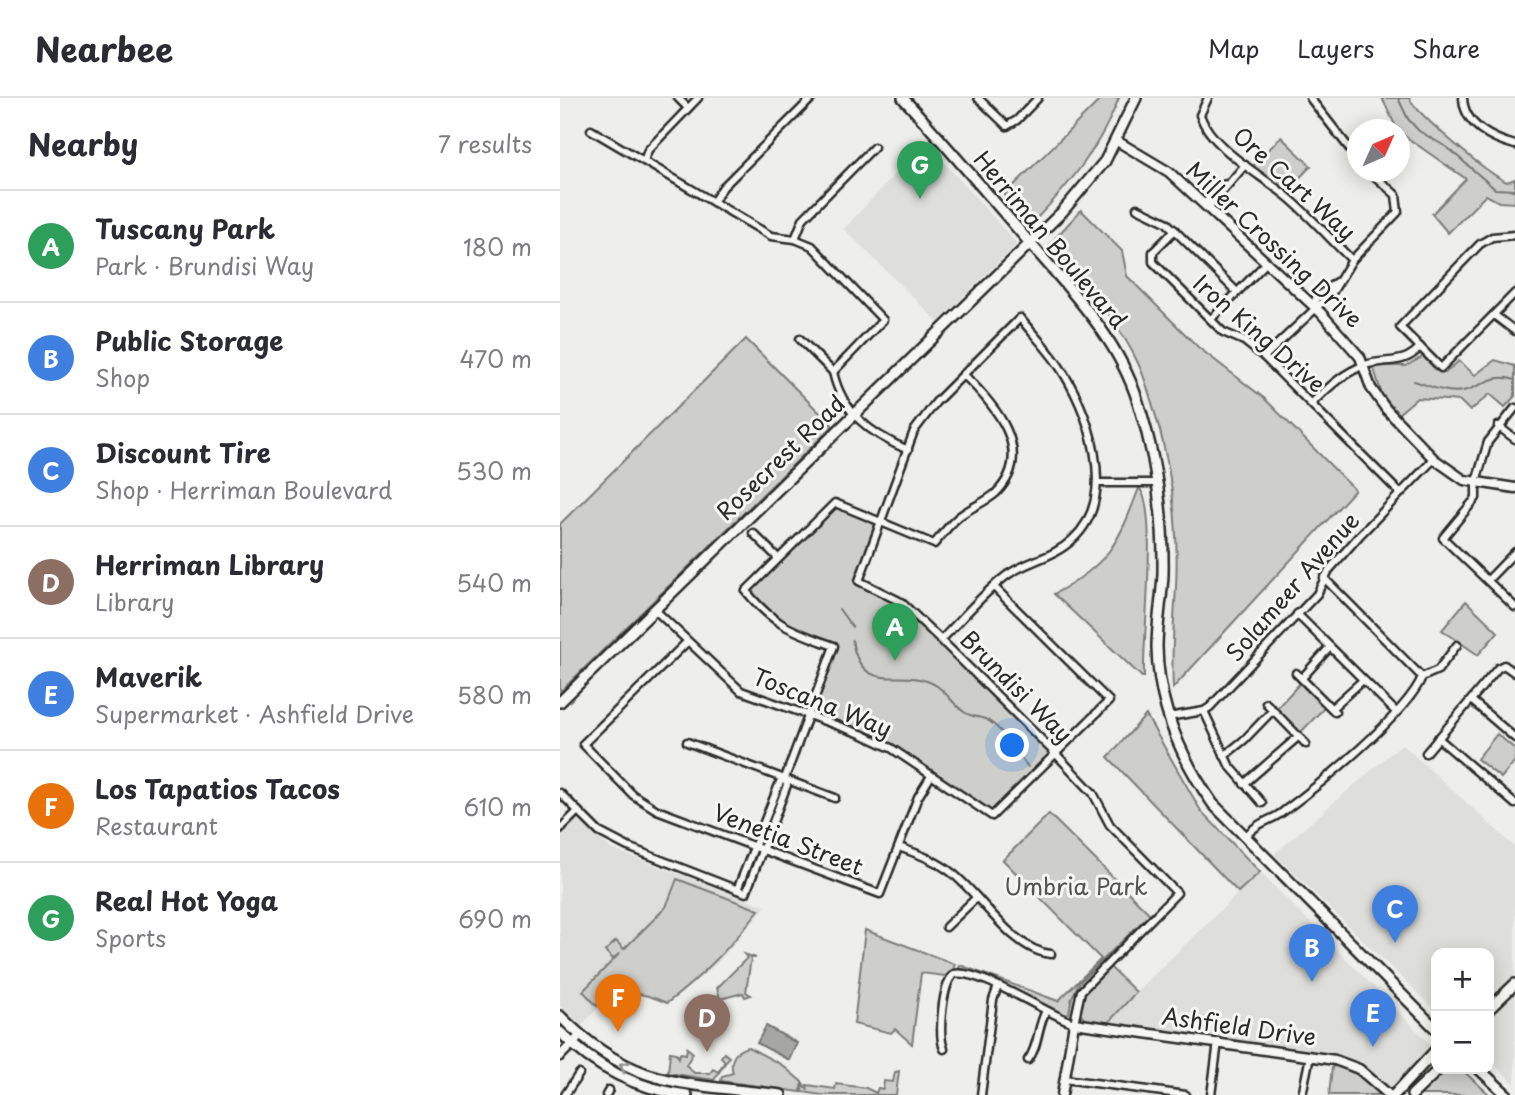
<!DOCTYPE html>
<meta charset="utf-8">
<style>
body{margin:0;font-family:"Playpen Sans",sans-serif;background:#f7f7f7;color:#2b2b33}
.controls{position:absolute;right:21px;bottom:21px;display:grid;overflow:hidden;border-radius:14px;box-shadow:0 4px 18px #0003}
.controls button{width:63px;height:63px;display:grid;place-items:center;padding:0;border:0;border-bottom:2px solid #e1e1e2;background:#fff;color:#2b2b33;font:35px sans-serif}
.compass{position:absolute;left:787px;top:21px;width:63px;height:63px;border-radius:50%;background:#fff;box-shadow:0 4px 18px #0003;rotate:45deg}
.you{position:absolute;left:453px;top:648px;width:24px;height:24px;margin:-18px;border:5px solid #fff;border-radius:50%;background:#1a73e8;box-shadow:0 0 0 10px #1a73e833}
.badge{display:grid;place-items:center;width:46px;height:46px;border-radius:50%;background:#d93025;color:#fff;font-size:23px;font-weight:700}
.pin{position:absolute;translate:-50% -58px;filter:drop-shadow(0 2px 4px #0008)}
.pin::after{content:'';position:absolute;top:37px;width:24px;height:21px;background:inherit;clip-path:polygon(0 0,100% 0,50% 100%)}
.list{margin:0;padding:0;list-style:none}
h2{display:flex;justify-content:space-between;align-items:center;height:91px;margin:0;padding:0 28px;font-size:30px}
h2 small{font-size:23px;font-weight:400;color:#7c7c81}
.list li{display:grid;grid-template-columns:46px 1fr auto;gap:21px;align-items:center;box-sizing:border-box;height:112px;padding:0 28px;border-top:2px solid #e1e1e2}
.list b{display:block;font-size:26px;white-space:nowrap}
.list p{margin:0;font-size:23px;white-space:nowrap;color:#7c7c81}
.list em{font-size:23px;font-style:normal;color:#7c7c81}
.map{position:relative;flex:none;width:955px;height:997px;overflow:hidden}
header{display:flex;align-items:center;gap:42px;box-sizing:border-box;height:98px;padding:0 35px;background:#fff;border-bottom:2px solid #e1e1e2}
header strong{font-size:33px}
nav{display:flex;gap:38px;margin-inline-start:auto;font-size:24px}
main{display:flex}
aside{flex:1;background:#fff}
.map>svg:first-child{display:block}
.built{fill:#dededb}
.green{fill:#cececa;stroke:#7c7c7a;stroke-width:2}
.water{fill:#a6a6a3;stroke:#757573;stroke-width:2}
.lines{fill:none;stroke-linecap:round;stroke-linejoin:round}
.stream{stroke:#757573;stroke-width:2}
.minor-casing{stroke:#2b2b2b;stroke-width:11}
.tertiary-casing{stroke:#2b2b2b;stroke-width:13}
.secondary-casing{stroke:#2b2b2b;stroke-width:14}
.minor{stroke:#f6f6f2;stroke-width:6}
.tertiary{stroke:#f6f6f2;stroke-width:8}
.secondary{stroke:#f6f6f2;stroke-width:9}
.oneway{stroke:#90908e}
.labels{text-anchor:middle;stroke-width:6;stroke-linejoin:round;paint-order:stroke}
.street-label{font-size:23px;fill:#2b2b2b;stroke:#f6f6f2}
.park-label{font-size:23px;fill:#545453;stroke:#f6f6f2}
</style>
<header>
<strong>Nearbee</strong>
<nav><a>Map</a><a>Layers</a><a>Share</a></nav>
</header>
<main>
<aside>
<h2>Nearby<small>7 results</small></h2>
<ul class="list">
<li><span class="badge" style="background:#2e9e5b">A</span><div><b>Tuscany Park</b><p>Park · Brundisi Way</p></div><em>180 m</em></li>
<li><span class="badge" style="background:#3f7fe0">B</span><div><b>Public Storage</b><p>Shop</p></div><em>470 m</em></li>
<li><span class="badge" style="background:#3f7fe0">C</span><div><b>Discount Tire</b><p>Shop · Herriman Boulevard</p></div><em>530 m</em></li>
<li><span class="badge" style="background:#8d6e63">D</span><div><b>Herriman Library</b><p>Library</p></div><em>540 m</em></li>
<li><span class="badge" style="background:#3f7fe0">E</span><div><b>Maverik</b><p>Supermarket · Ashfield Drive</p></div><em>580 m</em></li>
<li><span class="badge" style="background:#e8710a">F</span><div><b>Los Tapatios Tacos</b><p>Restaurant</p></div><em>610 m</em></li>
<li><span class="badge" style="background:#2e9e5b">G</span><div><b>Real Hot Yoga</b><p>Sports</p></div><em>690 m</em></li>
</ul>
</aside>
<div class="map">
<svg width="955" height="997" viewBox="0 0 955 997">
<rect width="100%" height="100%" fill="#eeeeea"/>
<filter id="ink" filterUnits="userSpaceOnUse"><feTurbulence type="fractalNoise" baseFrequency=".0143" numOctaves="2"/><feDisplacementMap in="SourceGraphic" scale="14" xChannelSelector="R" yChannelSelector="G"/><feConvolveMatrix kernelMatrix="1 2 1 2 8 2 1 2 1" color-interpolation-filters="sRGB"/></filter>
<g filter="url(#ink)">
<g class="built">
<path d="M 365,43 L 457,146 L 378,224 L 284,131 Z"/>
<path d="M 842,646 L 955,749 L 955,986 L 929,962 L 929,855 L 876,855 L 876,913 L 714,756 Z"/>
<path d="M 17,721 L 51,751 L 206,808 L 157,865 L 108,905 L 82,896 L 62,898 L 37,911 L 21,928 L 0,908 L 0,739 Z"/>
<path d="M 700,774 L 874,950 L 833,994 L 803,970 L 540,929 Z"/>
</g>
<g class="green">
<path d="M 542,0 L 559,0 C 540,49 511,85 475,122 L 466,122 L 444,97 Z"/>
<path d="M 822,0 L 849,0 C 859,18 928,76 947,84 L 955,81 L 955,105 L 939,104 L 926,97 L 888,135 L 872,116 L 906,81 L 846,39 L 836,29 Z"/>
<path d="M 721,39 L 751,68 L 727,93 L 692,69 Z"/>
<path d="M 521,112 L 562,153 L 567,178 L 638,249 L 705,301 L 795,392 L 613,590 C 611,555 614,523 616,489 C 619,427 611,364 592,305 C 588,292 584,277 578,265 C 557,220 521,183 490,146 Z"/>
<path d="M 186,241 L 273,328 L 0,594 L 0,426 Z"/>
<path d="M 864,258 L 876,272 L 885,275 L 899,263 L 915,277 L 935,262 L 955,268 L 955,298 L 945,309 L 930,296 L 910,313 L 900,303 L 857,300 L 838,316 L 822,297 L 814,271 L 818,268 L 846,268 Z"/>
<path d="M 579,390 C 599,409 582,545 584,579 L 582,579 L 494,496 C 549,466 558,446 579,390 Z"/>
<path d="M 275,405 L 320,424 L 299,483 L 327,494 L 495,655 L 432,718 L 331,650 L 248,617 L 274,548 L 224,529 L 186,493 Z"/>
<path d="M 906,503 L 938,534 L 918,557 L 882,532 Z"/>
<path d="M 741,584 L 766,608 L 740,635 L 716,611 Z"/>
<path d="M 586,617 L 641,713 L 700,774 L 678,794 L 548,659 Z"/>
<path d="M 937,636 L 955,651 L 955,663 L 941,680 L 917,661 Z"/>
<path d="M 489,716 L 590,816 L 519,885 L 512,899 L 509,915 L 504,918 L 436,884 L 399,870 L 400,867 L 498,903 L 541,861 L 443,762 Z"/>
<path d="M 117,781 L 199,812 C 171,848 144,877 107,905 C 76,892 68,892 37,908 L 23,893 L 60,855 L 53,861 L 45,853 L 56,843 L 64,851 L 106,809 Z"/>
<path d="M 305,832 L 395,866 L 393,872 L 385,878 L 361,875 L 352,946 L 335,931 L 331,935 L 294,926 Z"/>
<path d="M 184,856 L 196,860 L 191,860 L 186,894 L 191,897 L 185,899 L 183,895 L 160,901 L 157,890 L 187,860 Z"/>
<path d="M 550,869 L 576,894 L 548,925 L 524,921 L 519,914 L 524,895 Z"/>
<path d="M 188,949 L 222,967 L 242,984 L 241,994 L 161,983 L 162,978 L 173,975 C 169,962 175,952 188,949 Z"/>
<path d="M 127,950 L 133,955 L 126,967 L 134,975 L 150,975 L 153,971 L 158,974 L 165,963 L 161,959 L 164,955 L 169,959 L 154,982 L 108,975 L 110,954 L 116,955 L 119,960 L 120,955 L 126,956 Z"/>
<path d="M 776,968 C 792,974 811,980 819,997 L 769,997 L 772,969 Z"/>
<path d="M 885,971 L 901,971 L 930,997 L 859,997 Z"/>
<path d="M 339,973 L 336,997 L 262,997 L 242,994 L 243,986 L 248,992 L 247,987 L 275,991 L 276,986 L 306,990 L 316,995 L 318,990 L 323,991 L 324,983 L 333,984 L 335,974 Z"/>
</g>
<path class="water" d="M 206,928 L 237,945 L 229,962 L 197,945 Z"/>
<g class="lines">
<g class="stream">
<path d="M 838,0 L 848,21 L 859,33 L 888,50 L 935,91 L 955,92"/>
<path d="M 854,283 C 870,288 886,296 903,293 C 923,289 932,274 955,282"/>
<path d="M 279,511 L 292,529"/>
<path d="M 292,542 C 302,602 344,566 377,588 C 387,595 394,607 404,614 C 413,620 421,618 429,623 C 444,633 457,655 468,669"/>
</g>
<defs>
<g id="minor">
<path d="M 118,0 L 128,10"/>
<path d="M 418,0 L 447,28 L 457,22 L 478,0"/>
<path d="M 648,0 L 640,17 C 652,52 704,78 730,101 C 752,120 771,142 792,162"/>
<path d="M 750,0 L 797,60"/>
<path d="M 903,0 C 904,27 932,41 955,47"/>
<path d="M 31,32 L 211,138 L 235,141 L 252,148 L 323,222 L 273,274"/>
<path d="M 84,63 L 88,52 L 138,0"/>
<path d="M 153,104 L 163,89 L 252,0"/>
<path d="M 644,106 L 662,87 L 668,86"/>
<path d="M 577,110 L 606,124 L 677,194"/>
<path d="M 648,110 L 685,67"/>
<path d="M 615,132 L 593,154 L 593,164 L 663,234 L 684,243 L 704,259 L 840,395"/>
<path d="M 955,137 L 932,139 L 920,146 L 840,229 L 881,270 L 955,195"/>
<path d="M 235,141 L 243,121 L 314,49"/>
<path d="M 754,208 L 756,200 L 776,184"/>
<path d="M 934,217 L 955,233"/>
<path d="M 651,221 L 707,164"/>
<path d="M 240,241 L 273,274"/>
<path d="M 704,259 L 772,195 L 792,162 L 838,114 L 836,97 L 810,74"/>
<path d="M 273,274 C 282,315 311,336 348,352"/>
<path d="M 752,305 C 769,289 783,275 805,267 C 827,260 844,268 860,249"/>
<path d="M 955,310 L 928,344 L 916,384 L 916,400 L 883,440 L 955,509"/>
<path d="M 938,328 L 955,341"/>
<path d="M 539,385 L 598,385"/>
<path d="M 193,435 L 218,460"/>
<path d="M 764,480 L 862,579"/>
<path d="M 928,482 L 955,454"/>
<path d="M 94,511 L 181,593 L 301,636 L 331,650 L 432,718 L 549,603 L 434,489"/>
<path d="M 737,516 L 836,614"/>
<path d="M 381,542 C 402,521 422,496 446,478 C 466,463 493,460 512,442 C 560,399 529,311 497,265 C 486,249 472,235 460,220 L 376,304 L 354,333 L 299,483 L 341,504 L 381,542 L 495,655 L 533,695 L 550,727 L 617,795 L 521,893 L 514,925 C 487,916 418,870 394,876 C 382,886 378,936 384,951"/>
<path d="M 127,544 L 23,646 L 73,697 L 97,712 L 320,796 L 358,699 L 371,678"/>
<path d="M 736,575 L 775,614"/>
<path d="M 862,579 L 878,572 L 897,547"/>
<path d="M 742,580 L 770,549"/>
<path d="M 911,602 L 955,640"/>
<path d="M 706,605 L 746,646"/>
<path d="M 772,610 L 803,582"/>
<path d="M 644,613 L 669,667 L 702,705"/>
<path d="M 608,619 L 644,613 L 650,609 L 757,496 L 769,472 L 799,438 L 874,361"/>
<path d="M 878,640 L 955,706"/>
<path d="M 127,644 L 275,700"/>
<path d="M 866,655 L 938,570 L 944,567 L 955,575"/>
<path d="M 664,658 L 684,642 L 713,612"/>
<path d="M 684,686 L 739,638"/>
<path d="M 0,695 L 39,734 L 68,749 L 186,795 L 227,687 L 225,680"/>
<path d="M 0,731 L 18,713"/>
<path d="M 685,739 C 701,721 709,725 724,713 C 758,688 847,616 862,579"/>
<path d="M 339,749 C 358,756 376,762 392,775 C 421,797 453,853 491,856"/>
<path d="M 177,792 L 220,684 L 225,680 L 274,548 C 233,533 214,528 186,493 L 275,405 L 374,446 C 383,436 392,422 404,415 C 414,408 427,403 436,395 C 477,354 434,306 403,276"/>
<path d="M 386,829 L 416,800"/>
<path d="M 468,962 C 479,948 477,929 486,913"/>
<path d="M 504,981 L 626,997"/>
<path d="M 5,997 L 19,976"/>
<path d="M 46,997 L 49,992"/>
<path d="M 421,997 L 433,902 L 438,888"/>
<path d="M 651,997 L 658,944"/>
<path d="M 742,997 L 750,958"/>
</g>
<g id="tertiary">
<path d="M 557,43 L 609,74 L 761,215 L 800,259 L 811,290 L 826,311 L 874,361 L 904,382 L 955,390"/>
<path d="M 0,958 L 20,938"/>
<path d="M 502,997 L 514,925 L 775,962 L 799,971 L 829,997"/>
</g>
<g id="secondary">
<path d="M 343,0 C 386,47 427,95 469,144 C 511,193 558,240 578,304 C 596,359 604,417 603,476 C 602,500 597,525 597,549 C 598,608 620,659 653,706 L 876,931"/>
<path d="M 0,604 L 502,114 L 545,63 L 576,0"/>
<path d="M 929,911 L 955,886"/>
<path d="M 0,918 C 72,991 126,985 221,997"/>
<path d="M 0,934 C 35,970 77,991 127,997"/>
<path d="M 919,971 L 947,997"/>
<path d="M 834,997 L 876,952"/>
<path d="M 852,997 L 879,971"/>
</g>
</defs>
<use href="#minor" class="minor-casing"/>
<use href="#tertiary" class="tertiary-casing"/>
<use href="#secondary" class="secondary-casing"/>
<use href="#minor" class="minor"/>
<use href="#tertiary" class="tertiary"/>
<use href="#secondary" class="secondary"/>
</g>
<defs><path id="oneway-chevron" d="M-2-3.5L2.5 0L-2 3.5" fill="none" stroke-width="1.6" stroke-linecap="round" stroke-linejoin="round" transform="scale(1.75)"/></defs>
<use class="oneway" href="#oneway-chevron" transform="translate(64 968) rotate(-153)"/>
</g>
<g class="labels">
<g class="street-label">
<text transform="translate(734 86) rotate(42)" y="8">Ore Cart Way</text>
<text transform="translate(490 142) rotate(50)" y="8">Herriman Boulevard</text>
<text transform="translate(714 147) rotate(43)" y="8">Miller Crossing Drive</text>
<text transform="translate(699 236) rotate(41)" y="8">Iron King Drive</text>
<text transform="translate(221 360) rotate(-44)" y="8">Rosecrest Road</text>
<text transform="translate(733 489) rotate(-49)" y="8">Solameer Avenue</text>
<text transform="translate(456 589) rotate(45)" y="8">Brundisi Way</text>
<text transform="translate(262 605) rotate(22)" y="8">Toscana Way</text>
<text transform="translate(228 742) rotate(21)" y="8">Venetia Street</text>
<text transform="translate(679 929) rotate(8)" y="8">Ashfield Drive</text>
</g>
<g class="park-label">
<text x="516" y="797">Umbria Park</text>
</g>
</g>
</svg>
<div class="controls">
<button>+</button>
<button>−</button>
</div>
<svg class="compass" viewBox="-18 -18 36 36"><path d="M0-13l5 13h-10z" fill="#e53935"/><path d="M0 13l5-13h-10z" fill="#7c7c81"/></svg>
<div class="you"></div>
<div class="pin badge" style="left:335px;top:563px;background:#2e9e5b">A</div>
<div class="pin badge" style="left:752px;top:884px;background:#3f7fe0">B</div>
<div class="pin badge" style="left:835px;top:845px;background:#3f7fe0">C</div>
<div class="pin badge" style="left:147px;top:954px;background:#8d6e63">D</div>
<div class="pin badge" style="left:813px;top:949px;background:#3f7fe0">E</div>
<div class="pin badge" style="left:58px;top:934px;background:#e8710a">F</div>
<div class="pin badge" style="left:360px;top:101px;background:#2e9e5b">G</div>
</div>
</main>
